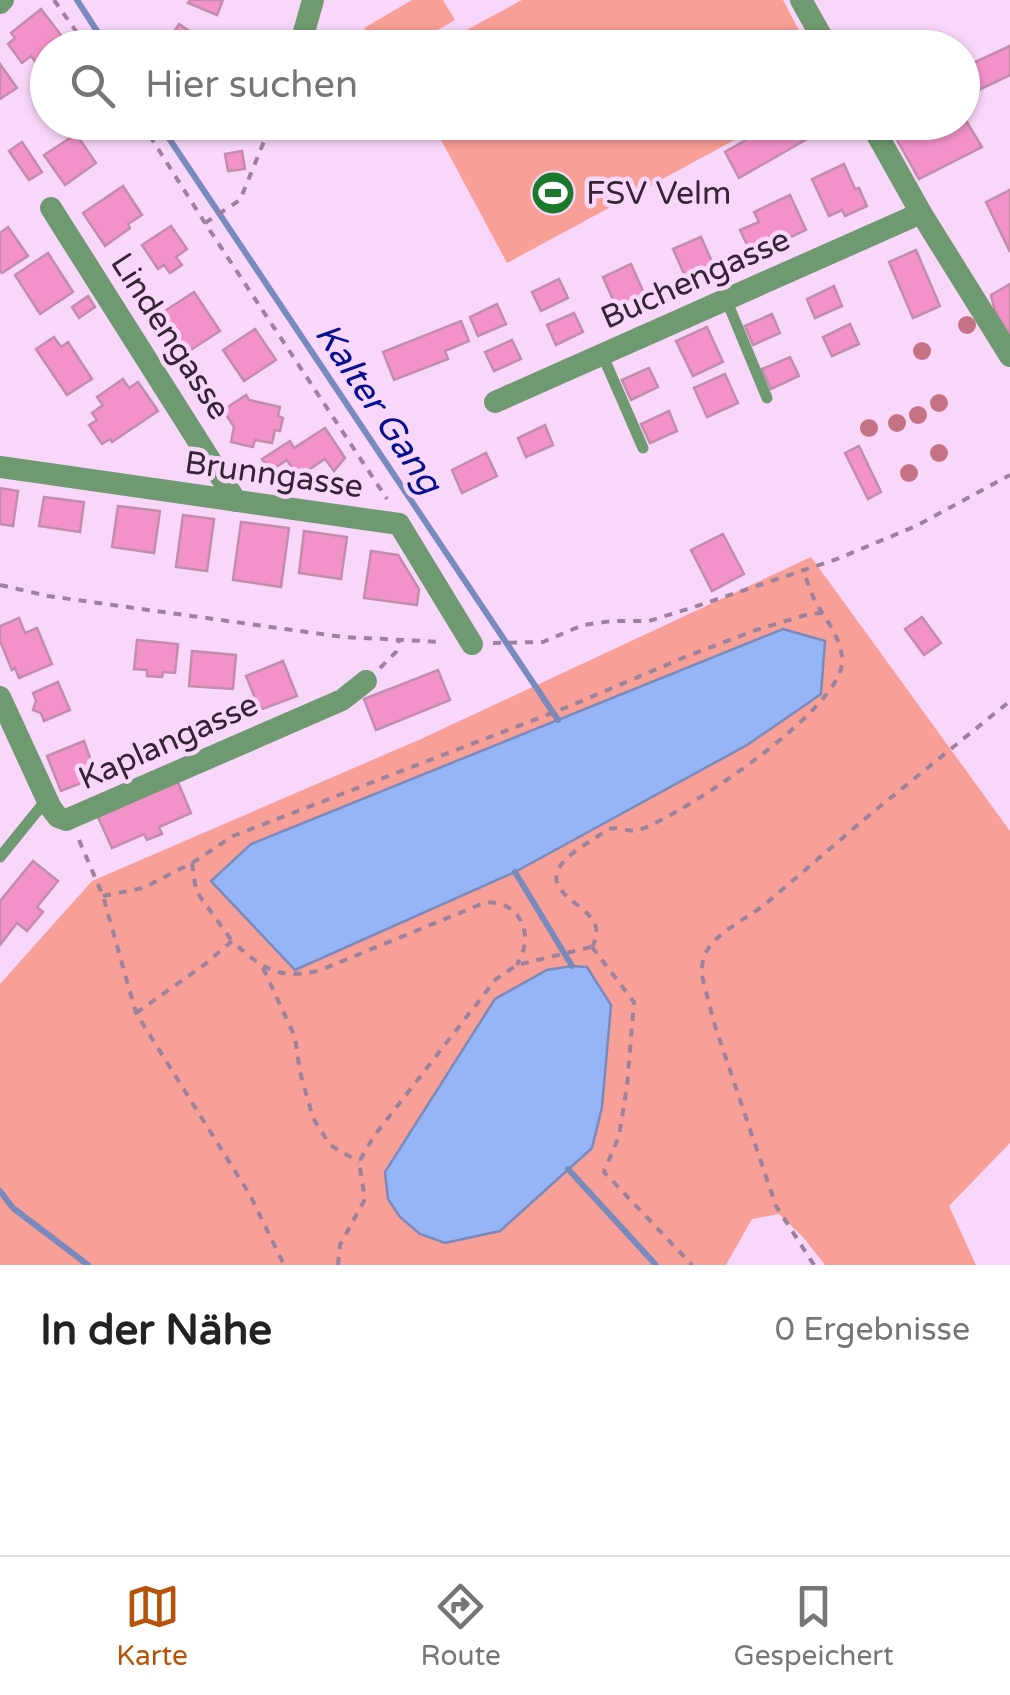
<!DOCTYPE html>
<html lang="de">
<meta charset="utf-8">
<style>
body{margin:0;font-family:"Varela Round",sans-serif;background:#f6f6f6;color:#222}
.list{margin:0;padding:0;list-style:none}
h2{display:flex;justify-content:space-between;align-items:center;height:130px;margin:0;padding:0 40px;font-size:42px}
h2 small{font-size:32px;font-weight:400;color:#767676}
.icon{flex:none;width:55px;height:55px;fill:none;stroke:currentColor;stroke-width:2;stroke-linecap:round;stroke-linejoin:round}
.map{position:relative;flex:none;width:1010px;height:1265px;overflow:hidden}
.search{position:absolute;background:#fff;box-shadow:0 2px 8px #0004;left:30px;right:30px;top:30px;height:110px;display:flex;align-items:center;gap:25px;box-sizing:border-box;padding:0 35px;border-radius:55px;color:#767676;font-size:38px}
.sheet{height:290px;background:#fff}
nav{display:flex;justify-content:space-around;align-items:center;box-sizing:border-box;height:140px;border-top:2px solid #e0e0e0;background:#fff;font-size:28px;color:#767676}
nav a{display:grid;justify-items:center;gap:5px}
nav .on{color:#b45309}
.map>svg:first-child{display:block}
.green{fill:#f89f97;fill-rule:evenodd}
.water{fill:#96b5f7;stroke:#798abc;stroke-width:2.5}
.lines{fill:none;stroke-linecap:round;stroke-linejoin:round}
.stream{stroke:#798abc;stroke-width:6}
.building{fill:#f392c9;stroke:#c28daa;stroke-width:2.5}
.path{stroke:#9c829c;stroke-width:4;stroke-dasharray:8 8;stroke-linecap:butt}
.lane{stroke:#6f9970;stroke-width:11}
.street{stroke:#6f9970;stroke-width:22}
.tree{fill:#c57284}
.labels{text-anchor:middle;stroke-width:9;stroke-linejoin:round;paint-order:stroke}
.poi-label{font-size:32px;fill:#342434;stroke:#f9d7fa;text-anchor:start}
.street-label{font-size:32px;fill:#342434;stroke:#f9d7fa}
.water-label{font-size:35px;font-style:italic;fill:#050f92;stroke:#f9d7fa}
</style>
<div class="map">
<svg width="1010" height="1265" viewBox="0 0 1010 1265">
<rect width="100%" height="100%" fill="#f9d7fa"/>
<g class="green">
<path d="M 412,0 L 443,0 L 455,20 L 409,47 L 376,47 L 364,28 Z"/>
<path d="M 522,0 L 783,0 L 808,47 L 435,47 Z"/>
<path d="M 432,123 L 766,123 L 507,263 Z"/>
<path d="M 811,557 L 1010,831 L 1010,1143 L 949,1206 L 976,1265 L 825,1265 L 803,1237 L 779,1214 L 752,1219 L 726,1265 L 0,1265 L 0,984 L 92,881 L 421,739 ZM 783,629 L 825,641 L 251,844 ZM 572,966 L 587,967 L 592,1148 L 500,1231 L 547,970 Z"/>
</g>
<g class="water">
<path d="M 783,629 L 825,641 L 821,694 L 747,745 L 515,872 L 295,970 L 211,881 L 251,844 Z"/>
<path d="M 572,966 L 587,967 L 611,1005 L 602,1107 L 592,1148 L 500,1231 L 445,1243 L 420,1234 L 400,1217 L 388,1199 L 385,1172 L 495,999 L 547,970 Z"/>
</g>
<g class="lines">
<g class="stream">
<path d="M 77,0 L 108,48"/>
<path d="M 158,122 L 558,720"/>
<path d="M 515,872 L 572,966"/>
<path d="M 568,1169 L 656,1265"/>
<path d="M 0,1191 L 13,1208 L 88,1265"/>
</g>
</g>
<g class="building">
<path d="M 190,0 L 223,0 L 217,15 L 188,3 Z"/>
<path d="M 41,9 L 67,43 L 61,48 L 48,48 L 48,58 L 38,65 L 31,56 L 22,63 L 8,44 L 15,38 L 11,33 Z"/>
<path d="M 179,24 L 215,48 L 164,48 Z"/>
<path d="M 1010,46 L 1010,75 L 962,98 L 962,68 Z"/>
<path d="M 0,64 L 17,88 L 0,99 Z"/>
<path d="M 962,114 L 982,147 L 919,179 L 887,122 L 962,122 Z"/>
<path d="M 777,122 L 826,122 L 828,127 L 739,178 L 725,152 Z"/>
<path d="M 76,134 L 96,163 L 65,185 L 44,155 Z"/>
<path d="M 22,142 L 42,172 L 29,180 L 9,151 Z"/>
<path d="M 242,151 L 245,169 L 228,171 L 225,154 Z"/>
<path d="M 844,164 L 855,189 L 859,188 L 867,206 L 845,216 L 842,210 L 829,216 L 812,179 Z"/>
<path d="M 123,186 L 142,215 L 128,224 L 130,228 L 105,246 L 83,213 Z"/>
<path d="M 1010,190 L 1010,252 L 986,202 Z"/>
<path d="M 790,195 L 806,230 L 752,255 L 740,230 L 759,222 L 754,212 Z"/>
<path d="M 171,226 L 187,249 L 176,257 L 182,265 L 170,273 L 164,265 L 158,269 L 142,245 Z"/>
<path d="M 8,227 L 28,256 L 2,273 L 0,270 L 0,233 Z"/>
<path d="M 701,237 L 717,273 L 689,285 L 673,249 Z"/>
<path d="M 916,250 L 940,306 L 913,318 L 889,262 Z"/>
<path d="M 48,253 L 73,292 L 40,314 L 15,275 Z"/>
<path d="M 631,264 L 647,300 L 619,313 L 603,277 Z"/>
<path d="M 559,279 L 568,298 L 541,311 L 532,292 Z"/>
<path d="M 1010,284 L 1010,336 L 995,311 L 991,295 Z"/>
<path d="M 834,286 L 842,306 L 815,318 L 807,299 Z"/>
<path d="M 194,292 L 220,331 L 183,355 L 157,316 Z"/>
<path d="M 88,296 L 95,307 L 79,318 L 72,307 Z"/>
<path d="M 497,304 L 506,324 L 478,336 L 470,317 Z"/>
<path d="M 574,313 L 583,332 L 556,345 L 547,325 Z"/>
<path d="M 772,314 L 780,333 L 753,345 L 745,326 Z"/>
<path d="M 461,321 L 469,341 L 445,351 L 448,359 L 394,380 L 383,352 Z"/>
<path d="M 850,324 L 859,344 L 832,356 L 823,337 Z"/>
<path d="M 707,327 L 723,362 L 693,376 L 676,341 Z"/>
<path d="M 255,329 L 276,360 L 244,381 L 223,350 Z"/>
<path d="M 54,337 L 61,347 L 68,342 L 92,379 L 67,395 L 36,349 Z"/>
<path d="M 512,340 L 521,359 L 494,371 L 485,352 Z"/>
<path d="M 790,357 L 799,376 L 771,389 L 762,369 Z"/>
<path d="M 649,368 L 658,387 L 631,400 L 622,380 Z"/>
<path d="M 725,374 L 738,403 L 707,417 L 694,388 Z"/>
<path d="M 123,379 L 129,388 L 138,382 L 158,411 L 112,442 L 110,439 L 102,444 L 89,425 L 97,420 L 92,413 L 103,405 L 97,397 Z"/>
<path d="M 246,395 L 249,400 L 280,407 L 278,416 L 283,418 L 280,431 L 275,430 L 272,443 L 255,440 L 253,447 L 231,442 L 234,427 L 223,410 Z"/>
<path d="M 669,411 L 677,431 L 650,443 L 641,424 Z"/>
<path d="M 545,425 L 553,445 L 526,457 L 518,438 Z"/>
<path d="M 325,428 L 345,458 L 334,471 L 325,459 L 298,477 L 287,460 L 270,471 L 262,459 L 290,441 L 294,448 Z"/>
<path d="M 859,446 L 881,492 L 868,499 L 845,453 Z"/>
<path d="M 486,453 L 497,476 L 462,493 L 452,470 Z"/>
<path d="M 0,488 L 18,491 L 13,526 L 0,524 Z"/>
<path d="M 44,497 L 84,502 L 80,532 L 39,526 Z"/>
<path d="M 118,506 L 160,511 L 154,553 L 112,547 Z"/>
<path d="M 183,515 L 214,519 L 207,571 L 176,567 Z"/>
<path d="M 241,522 L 289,528 L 281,587 L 233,580 Z"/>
<path d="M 304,531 L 347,537 L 341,579 L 299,573 Z"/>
<path d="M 723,534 L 744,574 L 712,591 L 691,550 Z"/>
<path d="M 371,551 L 398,555 L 419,589 L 417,605 L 364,598 Z"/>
<path d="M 922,617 L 941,643 L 924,655 L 905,629 Z"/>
<path d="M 19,618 L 25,633 L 37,628 L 52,664 L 19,678 L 15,668 L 12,670 L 0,641 L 0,626 Z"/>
<path d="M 137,640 L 178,644 L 175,673 L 163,672 L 162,677 L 147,676 L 147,670 L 134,669 Z"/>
<path d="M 192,651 L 236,655 L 233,689 L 189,686 Z"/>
<path d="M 283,661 L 297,696 L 260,710 L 246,676 Z"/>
<path d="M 438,670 L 450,700 L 376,730 L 364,699 Z"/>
<path d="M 58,682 L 70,710 L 44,721 L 41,713 L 33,710 L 36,701 L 33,693 Z"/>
<path d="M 84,741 L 97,777 L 61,791 L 47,756 Z"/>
<path d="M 177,780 L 191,813 L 159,827 L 162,834 L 147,840 L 144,834 L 112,848 L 97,815 Z"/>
<path d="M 33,861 L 58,881 L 37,907 L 43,912 L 27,931 L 17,923 L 0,945 L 0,901 Z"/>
</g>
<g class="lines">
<g class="path">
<path d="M 54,0 L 88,48"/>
<path d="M 141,122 L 205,223 L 387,499"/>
<path d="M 205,223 L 240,200 L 272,122"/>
<path d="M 0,585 L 48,596 L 343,637 L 443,642"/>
<path d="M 493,643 L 543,642 L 583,625 L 612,621 L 649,621 L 694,607 L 837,559 L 916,526 L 1010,475"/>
<path d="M 380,668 L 396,652 L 399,640"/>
<path d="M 79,840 L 103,896 L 136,1013 L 250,1195 L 284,1265"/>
<path d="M 192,863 L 196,891 L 232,941"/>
<path d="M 103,896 L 143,888 L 192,863 L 233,836 L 570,706 L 685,657 L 756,630 L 809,614 L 822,613"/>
<path d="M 592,947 C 615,907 542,902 559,868 C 566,854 596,838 609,829 C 620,826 629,833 639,830 C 683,815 841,710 842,662 C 843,639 824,618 814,599 C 810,590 807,580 803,570"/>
<path d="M 592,947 L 634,1002 L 627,1086 L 619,1136 L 604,1172 L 692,1265"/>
<path d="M 263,968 L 295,1037 L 300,1072 L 313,1118 L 330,1145 L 359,1162"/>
<path d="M 136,1013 L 204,965 L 232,941 C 262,968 276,980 318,971 L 484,903 C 508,899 527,918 525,942 C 524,951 520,958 517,965"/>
<path d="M 338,1265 L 340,1245 L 365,1199 L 359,1162 L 374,1136 L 496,979 L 517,965 L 591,947"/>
<path d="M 814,1265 L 776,1206 L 715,1026 L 701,972 L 704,955 L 712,943 L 724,932 L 763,906 L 867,817 L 1010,701"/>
</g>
<g class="lane">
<path d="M 726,299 L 767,398"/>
<path d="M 602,354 L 643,448"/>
<path d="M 0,857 L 47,799"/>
</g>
<g class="street">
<path d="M 801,0 L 828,48"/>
<path d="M 0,3 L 3,0"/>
<path d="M 304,32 L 313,0"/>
<path d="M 870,122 L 921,213 L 1010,356"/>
<path d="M 51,208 L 236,501"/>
<path d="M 495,402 L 921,213"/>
<path d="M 0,467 L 399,524 L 472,644"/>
<path d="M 0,697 L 51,808 L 58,817 L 66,820 L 342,700 L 366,681"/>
</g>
</g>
<g class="tree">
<circle cx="967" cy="325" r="9"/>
<circle cx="922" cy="351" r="9"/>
<circle cx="939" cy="403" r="9"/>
<circle cx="918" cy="415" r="9"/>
<circle cx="897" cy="423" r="9"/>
<circle cx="869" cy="428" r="9"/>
<circle cx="939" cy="453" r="9"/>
<circle cx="909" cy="473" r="9"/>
</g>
<defs>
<symbol id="stadium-disc" viewBox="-11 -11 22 22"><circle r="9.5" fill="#1a792a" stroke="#f9d7fa"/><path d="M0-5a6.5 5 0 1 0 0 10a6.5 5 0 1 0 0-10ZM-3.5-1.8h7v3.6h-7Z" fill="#fff"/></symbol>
</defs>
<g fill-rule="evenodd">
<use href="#stadium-disc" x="528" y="168" width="50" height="50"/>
</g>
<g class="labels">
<g class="poi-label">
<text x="586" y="204">FSV Velm</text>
</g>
<g class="street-label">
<text transform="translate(695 278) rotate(-24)" y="11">Buchengasse</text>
<text transform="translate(171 336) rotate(57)" y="11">Lindengasse</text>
<text transform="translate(274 474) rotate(8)" y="11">Brunngasse</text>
<text transform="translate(168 741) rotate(-24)" y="11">Kaplangasse</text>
</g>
<g class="water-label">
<text transform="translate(379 408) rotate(56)" y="12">Kalter Gang</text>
</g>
</g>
</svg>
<div class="search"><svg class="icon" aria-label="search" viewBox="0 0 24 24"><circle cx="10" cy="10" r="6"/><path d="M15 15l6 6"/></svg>Hier suchen</div>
</div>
<section class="sheet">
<h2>In der Nähe<small>0 Ergebnisse</small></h2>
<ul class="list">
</ul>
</section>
<nav>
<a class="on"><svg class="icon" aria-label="map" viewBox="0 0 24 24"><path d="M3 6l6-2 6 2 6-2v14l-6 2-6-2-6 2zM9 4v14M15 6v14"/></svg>Karte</a>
<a><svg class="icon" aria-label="directions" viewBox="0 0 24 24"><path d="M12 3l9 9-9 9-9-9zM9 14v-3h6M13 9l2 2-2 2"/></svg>Route</a>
<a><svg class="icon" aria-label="saved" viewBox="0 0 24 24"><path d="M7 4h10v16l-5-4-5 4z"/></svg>Gespeichert</a>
</nav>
